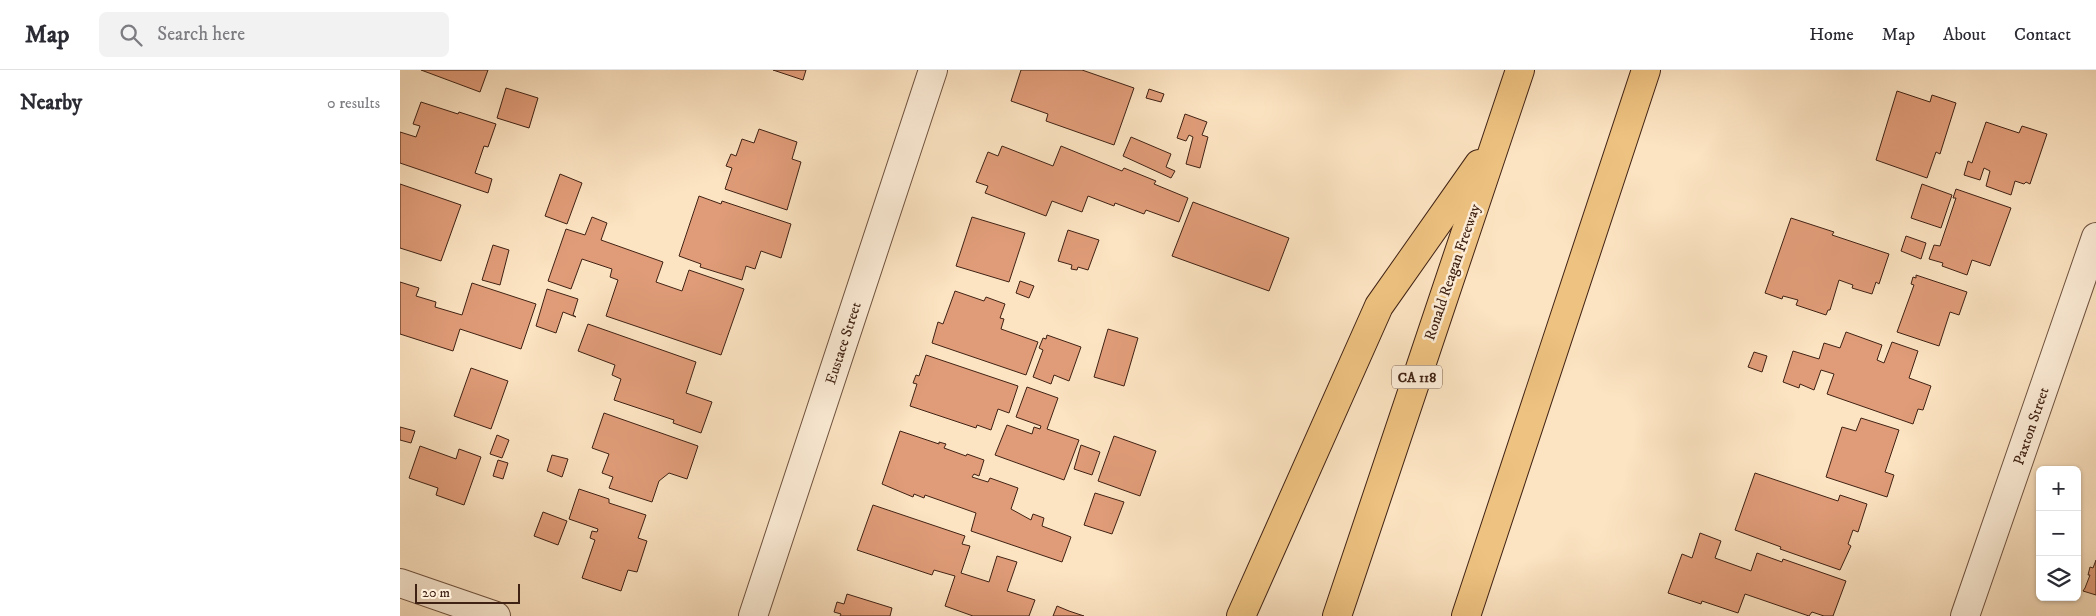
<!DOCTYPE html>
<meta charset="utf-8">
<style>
body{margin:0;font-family:"IM FELL DW Pica",serif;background:#f2f2f3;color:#2b2b33}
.controls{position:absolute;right:15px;bottom:15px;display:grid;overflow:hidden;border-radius:8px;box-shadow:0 1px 4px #0004}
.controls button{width:45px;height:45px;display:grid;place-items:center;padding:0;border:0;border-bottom:1px solid #e1e1e2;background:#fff;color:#2b2b33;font:25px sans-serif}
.scale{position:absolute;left:15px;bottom:12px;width:105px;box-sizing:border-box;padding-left:5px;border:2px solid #402214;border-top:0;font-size:14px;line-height:18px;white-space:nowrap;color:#402214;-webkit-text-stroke:4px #fdedd7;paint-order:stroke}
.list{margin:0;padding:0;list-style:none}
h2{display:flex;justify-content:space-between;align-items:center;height:65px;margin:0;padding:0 20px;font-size:21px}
h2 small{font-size:16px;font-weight:400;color:#7c7c81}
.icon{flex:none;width:28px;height:28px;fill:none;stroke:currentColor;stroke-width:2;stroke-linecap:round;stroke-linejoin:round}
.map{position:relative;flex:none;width:1696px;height:546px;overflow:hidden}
header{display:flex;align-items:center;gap:30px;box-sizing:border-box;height:70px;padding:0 25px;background:#fff;border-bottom:1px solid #e1e1e2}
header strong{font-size:24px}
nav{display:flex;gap:28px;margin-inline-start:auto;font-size:18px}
.search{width:350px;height:45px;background:#f2f2f3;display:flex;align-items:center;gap:12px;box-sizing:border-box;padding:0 18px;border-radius:8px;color:#7c7c81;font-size:19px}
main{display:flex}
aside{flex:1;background:#fff}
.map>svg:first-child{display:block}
.building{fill:#e09c78;stroke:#402214}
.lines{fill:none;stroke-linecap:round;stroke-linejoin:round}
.minor-casing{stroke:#6f523f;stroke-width:30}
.highway-casing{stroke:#402214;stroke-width:30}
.minor{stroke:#fdedd7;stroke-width:28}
.highway{stroke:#eec280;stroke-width:28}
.labels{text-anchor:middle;stroke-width:5;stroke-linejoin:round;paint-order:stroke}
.shield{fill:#fdedd7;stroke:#795f4e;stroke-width:1}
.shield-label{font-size:14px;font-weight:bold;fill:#402214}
.street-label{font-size:15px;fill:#402214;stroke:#fdedd7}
</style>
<header>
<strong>Map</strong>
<div class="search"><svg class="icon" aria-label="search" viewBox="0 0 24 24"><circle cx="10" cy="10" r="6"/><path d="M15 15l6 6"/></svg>Search here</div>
<nav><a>Home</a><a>Map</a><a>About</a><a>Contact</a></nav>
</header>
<main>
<aside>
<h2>Nearby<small>0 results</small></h2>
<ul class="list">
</ul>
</aside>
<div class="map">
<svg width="1696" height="546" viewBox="0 0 1696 546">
<rect width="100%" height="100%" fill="#fce3c1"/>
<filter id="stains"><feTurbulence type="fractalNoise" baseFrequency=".004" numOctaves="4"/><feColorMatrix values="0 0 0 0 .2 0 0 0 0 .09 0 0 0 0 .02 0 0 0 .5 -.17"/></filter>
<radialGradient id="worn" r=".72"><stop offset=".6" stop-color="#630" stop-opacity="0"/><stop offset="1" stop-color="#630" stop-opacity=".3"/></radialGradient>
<g class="building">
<path d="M 21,0 L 88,0 L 80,22 Z"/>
<path d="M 373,0 L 406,0 L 403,10 Z"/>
<path d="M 621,0 L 682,0 L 734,18 L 714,75 L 646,51 L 648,44 L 611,31 Z"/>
<path d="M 106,18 L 138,28 L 129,58 L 97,48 Z"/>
<path d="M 749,19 L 764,24 L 761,32 L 746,28 Z"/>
<path d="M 1497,21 L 1530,32 L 1532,25 L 1556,33 L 1540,84 L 1536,82 L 1527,108 L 1476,90 Z"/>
<path d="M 21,32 L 58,44 L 59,42 L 96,54 L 88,77 L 84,76 L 75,103 L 92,109 L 88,123 L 0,93 L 0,62 L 16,67 L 20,56 L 13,54 Z"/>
<path d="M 785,44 L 807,52 L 802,65 L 808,67 L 800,98 L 786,94 L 793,67 L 789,65 L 786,71 L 777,68 Z"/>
<path d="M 1586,52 L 1619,63 L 1622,56 L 1647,64 L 1630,114 L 1626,112 L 1624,114 L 1615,111 L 1611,125 L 1586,116 L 1590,101 L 1584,98 L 1580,110 L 1564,105 L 1568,91 L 1572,93 Z"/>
<path d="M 359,59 L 397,72 L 392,89 L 401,92 L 387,140 L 325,119 L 332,98 L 326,96 L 331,84 L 336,86 L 342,69 L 354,73 Z"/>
<path d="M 731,67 L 771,84 L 766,97 L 775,101 L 771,108 L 723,86 Z"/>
<path d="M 602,76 L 653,96 L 661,76 L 722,101 L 724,98 L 756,111 L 754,114 L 788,128 L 779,152 L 746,140 L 744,144 L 715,133 L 714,136 L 688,126 L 682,142 L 652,131 L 646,146 L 585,123 L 588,116 L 576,112 L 588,82 L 598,86 Z"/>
<path d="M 160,104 L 182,113 L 167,154 L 145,146 Z"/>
<path d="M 0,114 L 61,135 L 41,191 L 0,178 Z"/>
<path d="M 1522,114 L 1552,125 L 1541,158 L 1511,148 Z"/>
<path d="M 1556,119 L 1611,138 L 1590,196 L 1572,190 L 1567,205 L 1542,196 L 1543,193 L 1529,189 L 1534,175 L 1540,176 L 1556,128 L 1553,128 Z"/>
<path d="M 299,126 L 321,134 L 322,131 L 391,154 L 381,188 L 361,181 L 355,199 L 346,196 L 342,210 L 300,197 L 301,194 L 279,186 Z"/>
<path d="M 793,132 L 889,168 L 869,221 L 772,186 Z"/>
<path d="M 192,147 L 207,153 L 201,170 L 263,192 L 256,212 L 282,221 L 289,200 L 344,219 L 321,285 L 206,246 L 218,210 L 210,207 L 212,199 L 182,189 L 171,219 L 148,211 L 166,159 L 185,165 Z"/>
<path d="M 572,147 L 625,163 L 609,212 L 556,196 Z"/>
<path d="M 1391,148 L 1434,162 L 1432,165 L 1489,184 L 1479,214 L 1476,212 L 1472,224 L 1452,218 L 1453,215 L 1439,210 L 1430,240 L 1428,240 L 1426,245 L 1396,235 L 1398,230 L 1383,226 L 1382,229 L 1365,223 Z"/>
<path d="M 668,160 L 699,170 L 688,200 L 678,197 L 677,200 L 671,199 L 672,195 L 658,191 Z"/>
<path d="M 1506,166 L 1526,173 L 1521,189 L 1501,181 Z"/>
<path d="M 93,175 L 109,180 L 100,215 L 82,210 Z"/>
<path d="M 1516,205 L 1567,222 L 1559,245 L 1550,242 L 1539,276 L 1497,262 L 1514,215 L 1511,214 L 1513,207 L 1516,208 Z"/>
<path d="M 620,211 L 634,216 L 629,228 L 616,223 Z"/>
<path d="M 0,212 L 19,218 L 16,226 L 36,232 L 35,237 L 62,245 L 72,213 L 136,234 L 121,279 L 60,259 L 53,281 L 0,264 Z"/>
<path d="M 147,219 L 178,229 L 173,245 L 176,247 L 163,242 L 156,263 L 136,256 Z"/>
<path d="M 555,221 L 584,231 L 586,227 L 605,234 L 600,248 L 604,249 L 601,259 L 638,272 L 626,305 L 532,273 L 538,252 L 543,254 Z"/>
<path d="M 188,254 L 296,292 L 286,323 L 312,332 L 301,363 L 273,353 L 274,350 L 214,330 L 221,309 L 212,305 L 215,295 L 178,281 Z"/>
<path d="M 708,259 L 738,268 L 724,316 L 694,307 Z"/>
<path d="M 1446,262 L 1482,275 L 1477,290 L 1484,293 L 1492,272 L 1518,281 L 1509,308 L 1531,316 L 1523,340 L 1518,339 L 1513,354 L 1427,324 L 1434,304 L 1421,300 L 1414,320 L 1400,314 L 1399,318 L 1383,312 L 1393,281 L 1419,289 L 1424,273 L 1440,278 Z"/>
<path d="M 647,265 L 681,277 L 669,311 L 654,305 L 651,314 L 633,307 L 643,280 L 639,278 L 643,268 L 646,269 Z"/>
<path d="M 1354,282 L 1367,286 L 1362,302 L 1348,297 Z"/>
<path d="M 526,285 L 618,316 L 609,343 L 598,339 L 591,360 L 577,355 L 576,358 L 510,336 L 517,314 L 513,313 L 516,305 L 519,306 Z"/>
<path d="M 71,298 L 108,311 L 91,359 L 54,346 Z"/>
<path d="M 627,317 L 658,328 L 647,359 L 679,370 L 664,410 L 595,385 L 607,355 L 632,364 L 634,357 L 640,359 L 641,356 L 616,347 Z"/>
<path d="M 204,343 L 298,376 L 287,409 L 269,403 L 259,411 L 252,432 L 209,418 L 213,407 L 202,403 L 209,384 L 192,378 Z"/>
<path d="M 1461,348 L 1499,360 L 1485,402 L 1494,405 L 1487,427 L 1426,407 L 1442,357 L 1456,361 Z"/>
<path d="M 0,357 L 15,361 L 11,373 L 0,370 Z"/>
<path d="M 500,361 L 539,374 L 539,372 L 546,374 L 544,378 L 566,386 L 567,384 L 584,390 L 579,406 L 574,404 L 572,407 L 588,412 L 590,408 L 618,418 L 611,439 L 631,450 L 633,444 L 644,448 L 642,456 L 671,467 L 662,492 L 571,461 L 576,443 L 525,425 L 524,428 L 514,424 L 513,427 L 482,414 Z"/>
<path d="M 97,365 L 109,370 L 102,388 L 90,384 Z"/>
<path d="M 714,366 L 756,381 L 740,426 L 698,411 Z"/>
<path d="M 681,375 L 700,382 L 692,405 L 674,399 Z"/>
<path d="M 20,376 L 56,389 L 59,379 L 81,387 L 64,435 L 36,425 L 38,418 L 9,408 Z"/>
<path d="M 152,385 L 168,389 L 162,407 L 147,401 Z"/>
<path d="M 98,390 L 108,393 L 103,409 L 93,406 Z"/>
<path d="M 1355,403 L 1438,431 L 1440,425 L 1467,434 L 1458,462 L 1453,460 L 1448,474 L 1451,476 L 1440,500 L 1380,479 L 1381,477 L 1335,460 Z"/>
<path d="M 179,419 L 209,429 L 209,433 L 246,445 L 238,468 L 247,471 L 237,502 L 228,500 L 221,521 L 182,508 L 195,470 L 190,468 L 192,461 L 197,462 L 198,459 L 169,449 Z"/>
<path d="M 695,423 L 724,432 L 712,464 L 684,455 Z"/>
<path d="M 473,435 L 565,466 L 562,474 L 570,476 L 561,503 L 589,512 L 597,486 L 617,492 L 607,521 L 635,530 L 629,546 L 573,546 L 545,536 L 555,506 L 534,500 L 532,505 L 457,480 Z"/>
<path d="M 143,442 L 167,451 L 158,475 L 134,466 Z"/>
<path d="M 1300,463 L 1321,471 L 1315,488 L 1351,501 L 1357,483 L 1382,492 L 1383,489 L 1446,511 L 1433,546 L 1424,546 L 1412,542 L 1409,546 L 1345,524 L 1338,543 L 1302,531 L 1301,534 L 1268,523 L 1282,484 L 1292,488 Z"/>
<path d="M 1696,490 L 1696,525 L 1683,521 L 1685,518 L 1690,505 L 1688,505 L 1690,497 L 1693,498 Z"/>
<path d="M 447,524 L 492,538 L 490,546 L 440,546 L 441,544 L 434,542 L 437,532 L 444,534 Z"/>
<path d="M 657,536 L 669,541 L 684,546 L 653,546 Z"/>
</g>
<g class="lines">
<defs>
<g id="minor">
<path d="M 0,513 L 96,546"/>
<path d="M 353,546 L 533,0"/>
<path d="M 1565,546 L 1696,167"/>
</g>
<g id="highway">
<path d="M 841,546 L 979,236 L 1079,94"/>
<path d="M 937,546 L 1120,0"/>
<path d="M 1066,546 L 1246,0"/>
</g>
</defs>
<use href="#minor" class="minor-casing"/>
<use href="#highway" class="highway-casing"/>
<use href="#minor" class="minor"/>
<use href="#highway" class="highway"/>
</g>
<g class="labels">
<rect class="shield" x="992" y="295.5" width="50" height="23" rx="4"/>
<g class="shield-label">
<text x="1017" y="312">CA 118</text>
</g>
<g class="street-label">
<text transform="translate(1052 202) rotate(-71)" y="5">Ronald Reagan Freeway</text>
<text transform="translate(443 273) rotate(-72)" y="5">Eustace Street</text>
<text transform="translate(1631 356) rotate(-71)" y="5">Paxton Street</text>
</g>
</g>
<rect width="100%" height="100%" filter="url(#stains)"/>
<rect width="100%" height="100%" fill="url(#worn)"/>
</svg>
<div class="controls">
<button>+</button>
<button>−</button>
<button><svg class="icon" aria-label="layers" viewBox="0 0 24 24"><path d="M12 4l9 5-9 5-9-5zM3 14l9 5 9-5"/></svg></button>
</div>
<div class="scale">20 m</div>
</div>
</main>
